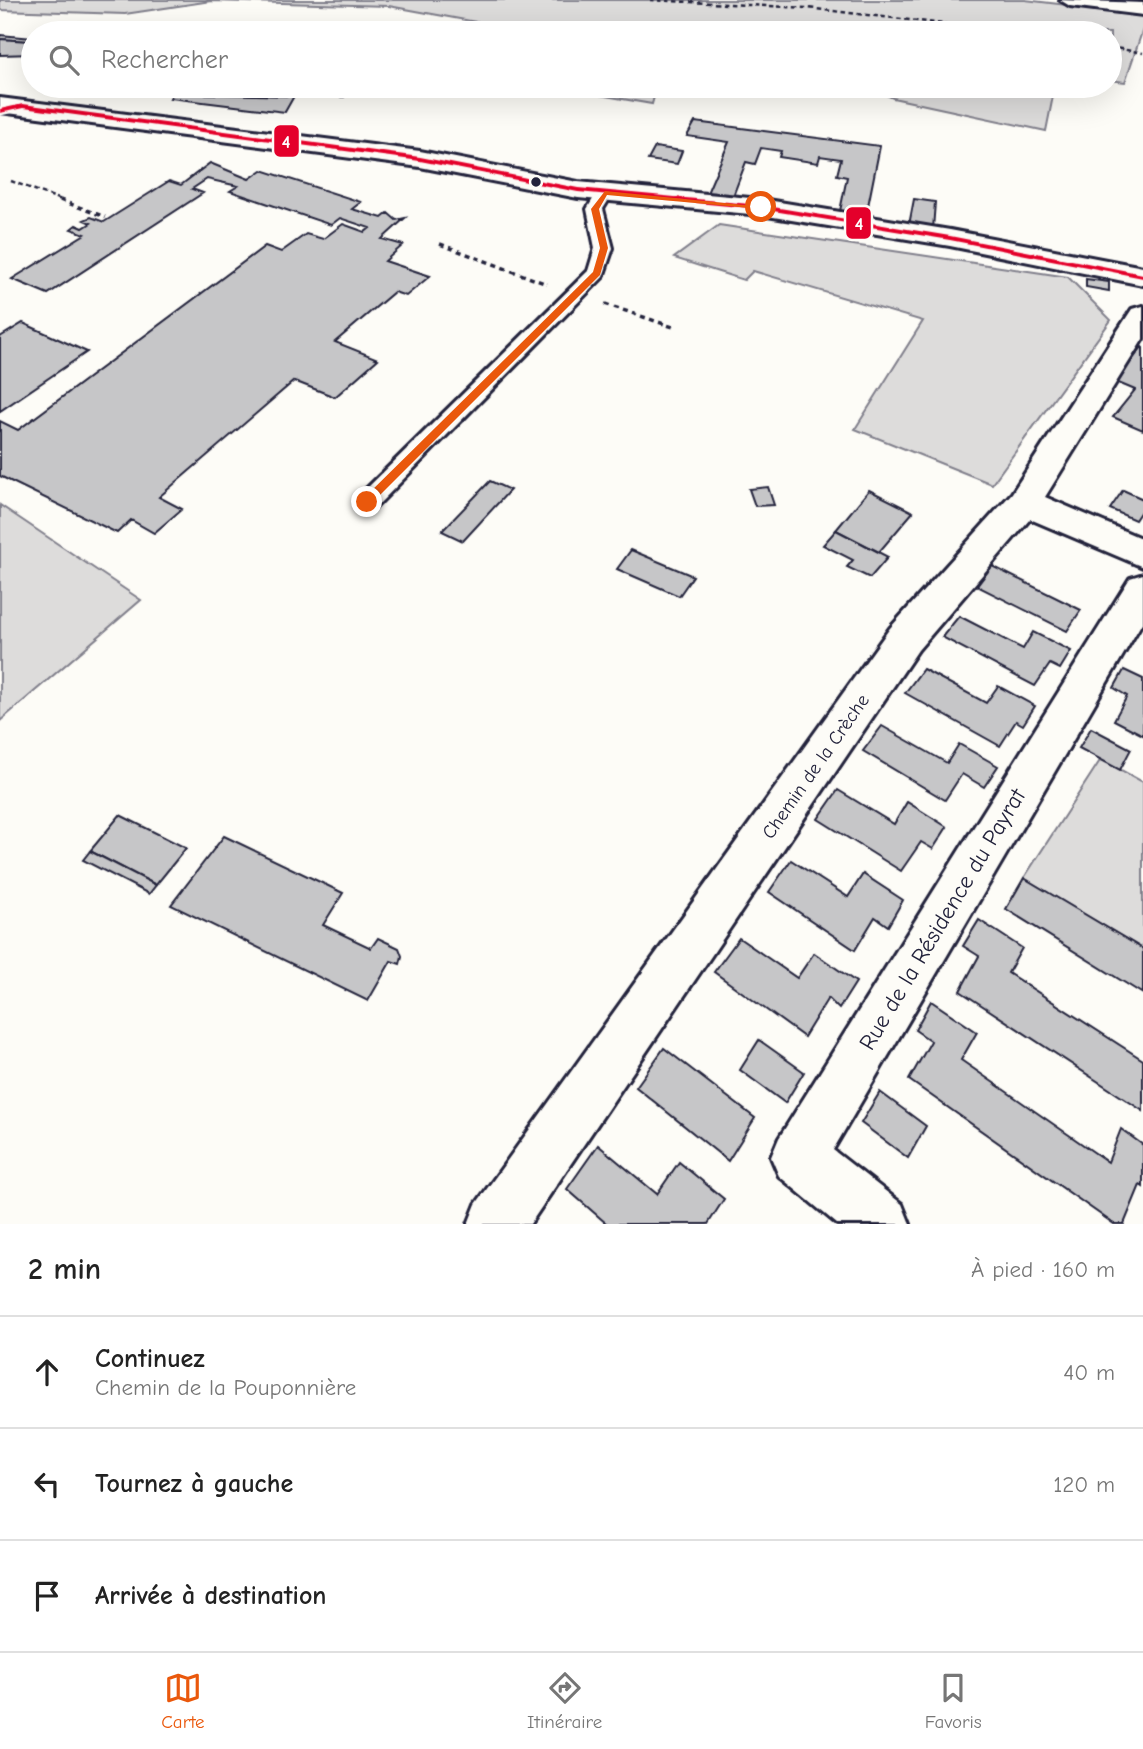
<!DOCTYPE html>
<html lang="fr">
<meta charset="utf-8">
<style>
body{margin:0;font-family:"Comic Neue",sans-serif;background:#f2f2f2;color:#222}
.stop{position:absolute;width:21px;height:21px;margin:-16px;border:5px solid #ea580c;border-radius:50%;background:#fff}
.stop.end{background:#ea580c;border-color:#fff;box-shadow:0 2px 7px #0008}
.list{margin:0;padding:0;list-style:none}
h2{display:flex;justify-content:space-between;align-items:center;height:91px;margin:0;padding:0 28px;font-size:30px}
h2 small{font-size:23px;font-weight:400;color:#767676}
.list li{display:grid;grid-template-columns:46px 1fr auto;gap:21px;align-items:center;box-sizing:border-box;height:112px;padding:0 28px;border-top:2px solid #e0e0e0}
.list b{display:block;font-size:26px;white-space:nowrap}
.list p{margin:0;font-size:23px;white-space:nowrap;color:#767676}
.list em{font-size:23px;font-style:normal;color:#767676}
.icon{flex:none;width:38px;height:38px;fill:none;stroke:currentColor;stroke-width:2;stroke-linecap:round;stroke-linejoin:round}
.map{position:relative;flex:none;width:1143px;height:1224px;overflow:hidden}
.search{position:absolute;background:#fff;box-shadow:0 7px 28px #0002;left:21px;right:21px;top:21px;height:77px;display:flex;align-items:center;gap:18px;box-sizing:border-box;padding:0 24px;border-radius:38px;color:#767676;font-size:26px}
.sheet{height:427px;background:#fff}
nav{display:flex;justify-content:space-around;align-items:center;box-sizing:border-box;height:98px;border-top:2px solid #e0e0e0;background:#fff;font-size:19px;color:#767676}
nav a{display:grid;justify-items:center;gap:4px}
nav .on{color:#ea580c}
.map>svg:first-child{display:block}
.green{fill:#dddcdb;stroke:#807f8b;stroke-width:2}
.building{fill:#c6c6c8;stroke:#22223b;stroke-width:2}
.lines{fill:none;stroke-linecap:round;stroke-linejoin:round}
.lane-casing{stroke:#22223b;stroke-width:6}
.street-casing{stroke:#22223b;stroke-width:6}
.path-far1{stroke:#22223b;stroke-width:2.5;stroke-dasharray:4.5 3.5;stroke-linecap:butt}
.path{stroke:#22223b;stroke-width:3.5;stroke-dasharray:5 4.5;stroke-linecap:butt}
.lane{fill:#fdfcf7;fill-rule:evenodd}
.street{fill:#fdfcf7;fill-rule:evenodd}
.bus-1-casing{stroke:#fdfcf7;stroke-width:5}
.bus-1{fill:#e4002b;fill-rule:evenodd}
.route{fill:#ea580c}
.bus-dot{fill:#22223b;stroke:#fdfcf7;stroke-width:2.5}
.labels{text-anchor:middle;stroke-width:5;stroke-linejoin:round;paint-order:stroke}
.street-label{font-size:19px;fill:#22223b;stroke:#fdfcf7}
.near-street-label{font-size:23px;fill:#22223b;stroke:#fdfcf7}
.line-badge{stroke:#fdfcf7;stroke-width:2.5}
.badge-label{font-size:19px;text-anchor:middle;font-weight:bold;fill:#fff}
</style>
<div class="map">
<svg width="1143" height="1224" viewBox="0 0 1143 1224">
<rect width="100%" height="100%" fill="#fdfcf7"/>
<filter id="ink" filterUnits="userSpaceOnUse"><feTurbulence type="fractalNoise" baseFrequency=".0143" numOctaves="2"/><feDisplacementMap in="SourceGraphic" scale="14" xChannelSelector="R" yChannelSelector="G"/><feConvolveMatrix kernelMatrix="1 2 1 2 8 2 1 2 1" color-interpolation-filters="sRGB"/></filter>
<g filter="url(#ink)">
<g class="green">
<path d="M 0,0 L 1025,0 L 1143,14 L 1143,29 L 1125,82 L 1110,80 L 1110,33 L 511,33 L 514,29 L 389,6 L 211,1 L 125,14 L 0,10 Z"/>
<path d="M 548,86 L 657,86 L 652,104 Z"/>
<path d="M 867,86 L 1055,86 L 1046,131 L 893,98 Z"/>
<path d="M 719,225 L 1068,277 L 1111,320 L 992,484 L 855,429 L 923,321 L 753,271 L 744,280 L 674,258 Z"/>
<path d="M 0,505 L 141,600 L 0,721 Z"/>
<path d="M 1101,759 L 1143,782 L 1143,949 L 1024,878 Z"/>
</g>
<g class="building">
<path d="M 0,35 L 33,38 L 28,41 L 0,39 Z"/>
<path d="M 33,38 L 33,54 L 0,55 L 0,39 L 28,41 Z"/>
<path d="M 158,86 L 349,86 L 344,97 L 153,93 Z"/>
<path d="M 173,93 L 294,96 L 285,112 L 170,98 Z"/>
<path d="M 695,122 L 880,146 L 866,216 L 840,211 L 847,177 L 837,175 L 841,159 L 820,156 L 818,163 L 779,157 L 781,151 L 761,148 L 755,164 L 746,162 L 733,196 L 707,193 L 729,142 L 687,136 Z"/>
<path d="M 655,147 L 682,151 L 677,164 L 648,160 Z"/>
<path d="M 210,163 L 249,179 L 262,170 L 361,202 L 352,209 L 382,218 L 388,213 L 396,220 L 405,218 L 382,239 L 403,245 L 385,261 L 430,276 L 406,296 L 394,292 L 335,342 L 378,359 L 335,397 L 294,381 L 159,497 L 182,509 L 154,533 L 131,520 L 117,533 L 0,476 L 0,421 L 18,430 L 265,246 L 281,252 L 306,234 L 323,239 L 343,224 L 365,232 L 370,228 L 340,218 L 331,225 L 230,191 L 238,186 L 207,179 L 192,189 L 203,193 L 48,294 L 12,279 L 85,234 L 71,229 L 76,225 L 83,228 L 91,223 L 84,220 L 91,217 L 104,222 L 169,181 L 181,185 Z"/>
<path d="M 914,199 L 935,202 L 933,229 L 909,225 Z"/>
<path d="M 1086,279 L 1109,282 L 1109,291 L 1086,287 Z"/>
<path d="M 23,323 L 87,352 L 0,411 L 0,337 Z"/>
<path d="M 1142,347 L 1143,348 L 1143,430 L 1113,417 L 1135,390 L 1116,382 Z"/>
<path d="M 490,481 L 510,490 L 463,541 L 442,531 Z"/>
<path d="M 768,487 L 774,505 L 755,506 L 749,489 Z"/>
<path d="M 869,490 L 913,512 L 879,552 L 836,530 Z"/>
<path d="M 1123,490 L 1143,499 L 1143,508 L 1135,520 L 1110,509 Z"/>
<path d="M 836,530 L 888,557 L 870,578 L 847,567 L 853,560 L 823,545 Z"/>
<path d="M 631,550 L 693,576 L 679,596 L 617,569 Z"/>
<path d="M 992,566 L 1081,610 L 1067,631 L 977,586 Z"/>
<path d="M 959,616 L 1023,649 L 1033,632 L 1071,651 L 1060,669 L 1050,664 L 1035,686 L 942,637 Z"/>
<path d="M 923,669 L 986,703 L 998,686 L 1035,706 L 1023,725 L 1016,721 L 1000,746 L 905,693 Z"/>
<path d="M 1124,670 L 1143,679 L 1143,735 L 1114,720 L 1127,696 L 1114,688 Z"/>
<path d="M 882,726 L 947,763 L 959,744 L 998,766 L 984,787 L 962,774 L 945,800 L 863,751 Z"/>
<path d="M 1091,728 L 1131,749 L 1120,770 L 1079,748 Z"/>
<path d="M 838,790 L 894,824 L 907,802 L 947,827 L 933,849 L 921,842 L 901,871 L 818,819 Z"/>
<path d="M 120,815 L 186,848 L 156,885 L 90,851 Z"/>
<path d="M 224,836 L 343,893 L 323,925 L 371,948 L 378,938 L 399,948 L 402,956 L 400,964 L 391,961 L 368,1001 L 171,905 Z"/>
<path d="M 90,851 L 156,885 L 149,894 L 83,860 Z"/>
<path d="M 791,860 L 848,897 L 863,874 L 903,900 L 888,926 L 875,917 L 855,950 L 769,892 Z"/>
<path d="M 1024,878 L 1143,949 L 1143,994 L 1006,909 Z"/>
<path d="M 979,920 L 1022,948 L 1008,973 L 1143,1060 L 1143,1111 L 960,991 L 979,956 L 963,946 Z"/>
<path d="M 739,938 L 797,978 L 814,953 L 856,982 L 839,1009 L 828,998 L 804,1037 L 714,972 Z"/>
<path d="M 931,1001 L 977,1032 L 961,1060 L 1108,1162 L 1121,1129 L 1143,1145 L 1143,1187 L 1140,1185 L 1124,1224 L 1114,1224 L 909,1080 L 931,1041 L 915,1030 Z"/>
<path d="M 759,1040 L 804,1072 L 785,1103 L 740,1070 Z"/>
<path d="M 664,1048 L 755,1118 L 728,1161 L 636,1087 Z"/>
<path d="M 880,1092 L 926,1126 L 908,1158 L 861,1123 Z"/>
<path d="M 598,1145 L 657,1194 L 679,1162 L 724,1199 L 708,1224 L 607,1224 L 567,1189 Z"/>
</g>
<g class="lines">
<defs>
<path id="lane" d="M 605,188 L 613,193 L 603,209 L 613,248 L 603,277 L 375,508 L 359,508 L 356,502 L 359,496 L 588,271 L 595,248 L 587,209 L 599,189 Z"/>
<g id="street">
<path d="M 1060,0 L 1143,3 L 1143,15 L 1070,6 Z"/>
<path d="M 0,98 L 420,151 L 578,182 L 761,199 L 950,230 L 1143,267 L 1143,285 L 950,246 L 761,215 L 578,198 L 420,167 L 0,112 Z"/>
<path d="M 1143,306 L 1143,339 L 1045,497 L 1143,539 L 1143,567 L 1030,519 L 918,650 L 530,1224 L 468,1224 L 476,1204 L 890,628 L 1012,493 L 1132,309 Z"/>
<path d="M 1143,574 L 1143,621 L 833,1150 L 902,1204 L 910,1224 L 837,1224 L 779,1176 L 771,1157 L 779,1138 L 1130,578 Z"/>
</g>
</defs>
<use href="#lane" class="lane-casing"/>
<use href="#street" class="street-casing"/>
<g class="path-far1">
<path d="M 650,0 L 807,8 L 1021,33"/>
<path d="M 1110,47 L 1143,53"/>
<path d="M 11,181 L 64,201"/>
</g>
<g class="path">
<path d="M 60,200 L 105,217"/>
<path d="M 440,244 L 547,284"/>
<path d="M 605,304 L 676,328"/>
</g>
<use href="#lane" class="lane"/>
<use href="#street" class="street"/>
<defs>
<path id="bus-1" d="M 23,104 L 420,157 L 578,188 L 761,205 L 950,236 L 1143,274 L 1143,278 L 950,240 L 761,209 L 578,192 L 420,161 L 23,108 L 0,113 L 0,109 Z"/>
</defs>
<use href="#bus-1" class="bus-1-casing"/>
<use href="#bus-1" class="bus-1"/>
</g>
</g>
<path class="route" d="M 605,191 L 765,207 L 761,209 L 607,195 L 599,209 L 608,248 L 600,275 L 371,504 L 363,504 L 363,499 L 593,272 L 600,248 L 591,209 Z"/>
<circle class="bus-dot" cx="536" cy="182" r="6"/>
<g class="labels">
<g class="street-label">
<text transform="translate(815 766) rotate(-55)" y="7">Chemin de la Crèche</text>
</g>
<g class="near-street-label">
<text transform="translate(942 919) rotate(-59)" y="8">Rue de la Résidence du Payrat</text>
</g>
</g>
<g class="line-badge">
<rect x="273" y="124" width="27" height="34" rx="7" fill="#e4002b"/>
<rect x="845" y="206" width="27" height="34" rx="7" fill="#e4002b"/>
</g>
<g class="badge-label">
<text x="286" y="148">4</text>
<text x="859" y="230">4</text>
</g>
</svg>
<div class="stop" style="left:761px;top:207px"></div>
<div class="stop end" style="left:367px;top:502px"></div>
<div class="search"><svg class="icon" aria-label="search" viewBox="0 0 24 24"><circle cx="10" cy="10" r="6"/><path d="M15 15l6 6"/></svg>Rechercher</div>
</div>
<section class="sheet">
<h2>2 min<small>À pied · 160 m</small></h2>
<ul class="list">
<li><svg class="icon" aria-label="ahead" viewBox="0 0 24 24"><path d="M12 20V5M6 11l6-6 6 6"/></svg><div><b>Continuez</b><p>Chemin de la Pouponnière</p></div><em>40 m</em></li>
<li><svg class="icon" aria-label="left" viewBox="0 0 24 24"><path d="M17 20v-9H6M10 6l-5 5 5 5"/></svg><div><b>Tournez à gauche</b></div><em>120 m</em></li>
<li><svg class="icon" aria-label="arrive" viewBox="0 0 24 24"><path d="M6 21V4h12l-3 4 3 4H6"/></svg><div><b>Arrivée à destination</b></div></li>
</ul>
</section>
<nav>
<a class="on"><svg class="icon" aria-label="map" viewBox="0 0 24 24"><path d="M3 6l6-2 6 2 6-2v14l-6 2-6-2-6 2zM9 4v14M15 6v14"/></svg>Carte</a>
<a><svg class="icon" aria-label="directions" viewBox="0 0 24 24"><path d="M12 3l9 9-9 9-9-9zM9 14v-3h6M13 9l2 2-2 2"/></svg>Itinéraire</a>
<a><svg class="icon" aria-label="saved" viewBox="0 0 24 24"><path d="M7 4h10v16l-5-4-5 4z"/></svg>Favoris</a>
</nav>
